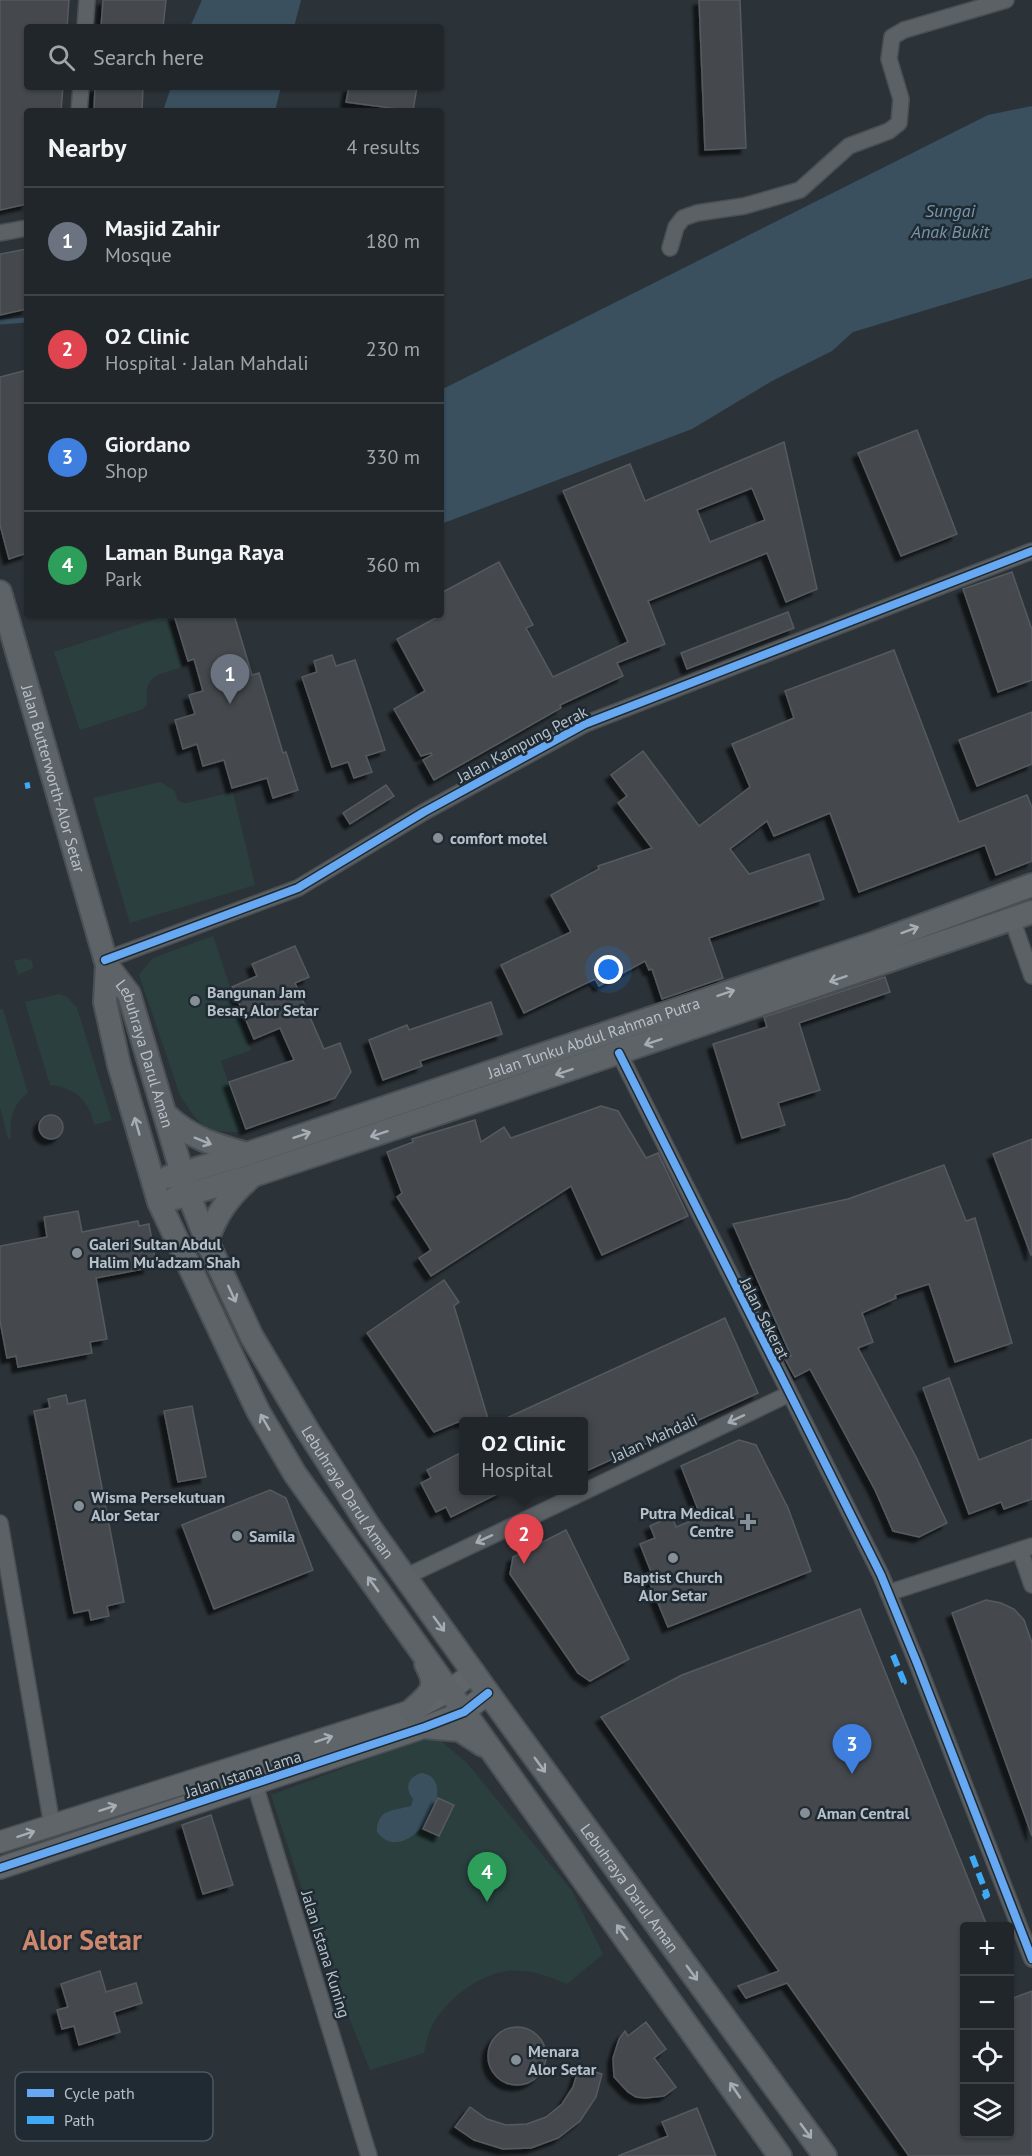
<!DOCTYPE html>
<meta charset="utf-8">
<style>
body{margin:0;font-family:"PT Sans",sans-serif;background:#2d3236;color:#f1f3f6}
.controls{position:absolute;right:18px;bottom:18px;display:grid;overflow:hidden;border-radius:6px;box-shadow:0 2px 4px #0004}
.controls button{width:54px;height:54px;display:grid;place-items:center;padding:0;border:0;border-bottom:2px solid #3e4347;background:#21262a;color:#f1f3f6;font:30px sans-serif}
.you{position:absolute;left:609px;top:970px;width:21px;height:21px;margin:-15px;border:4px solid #fff;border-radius:50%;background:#1a73e8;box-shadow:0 0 0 9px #1a73e833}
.badge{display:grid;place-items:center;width:39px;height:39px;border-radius:50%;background:#d93025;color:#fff;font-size:20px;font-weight:700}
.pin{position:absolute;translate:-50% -50px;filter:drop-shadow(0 2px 3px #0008)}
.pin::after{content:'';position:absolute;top:32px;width:21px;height:18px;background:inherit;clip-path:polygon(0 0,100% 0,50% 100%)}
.popup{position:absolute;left:459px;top:1417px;width:129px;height:78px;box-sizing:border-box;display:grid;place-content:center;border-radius:6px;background:#21262a;filter:drop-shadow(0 2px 4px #0005);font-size:20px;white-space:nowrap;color:#a2a5a8}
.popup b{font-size:22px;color:#f1f3f6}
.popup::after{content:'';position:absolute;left:50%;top:100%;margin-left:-12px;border:12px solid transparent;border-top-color:#21262a}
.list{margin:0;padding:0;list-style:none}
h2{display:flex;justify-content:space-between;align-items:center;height:78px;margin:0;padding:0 24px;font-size:26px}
h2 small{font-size:20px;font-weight:400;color:#a2a5a8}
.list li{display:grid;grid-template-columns:39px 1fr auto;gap:18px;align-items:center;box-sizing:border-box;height:108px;padding:0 24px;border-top:2px solid #3e4347}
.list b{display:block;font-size:22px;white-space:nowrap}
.list p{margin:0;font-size:20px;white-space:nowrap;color:#a2a5a8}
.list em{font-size:20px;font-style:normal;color:#a2a5a8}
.icon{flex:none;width:33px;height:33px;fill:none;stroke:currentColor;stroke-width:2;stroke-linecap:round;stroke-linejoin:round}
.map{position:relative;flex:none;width:1032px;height:2156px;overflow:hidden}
.search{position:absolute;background:#21262a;box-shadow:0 2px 4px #0004;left:24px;top:24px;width:420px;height:66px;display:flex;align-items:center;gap:15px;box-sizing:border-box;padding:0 21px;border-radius:6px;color:#a2a5a8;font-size:22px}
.panel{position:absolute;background:#21262a;box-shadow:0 2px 4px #0004;left:24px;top:108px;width:420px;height:510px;border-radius:6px}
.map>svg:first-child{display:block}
.green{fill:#2a3f3e}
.water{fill:#3a505f}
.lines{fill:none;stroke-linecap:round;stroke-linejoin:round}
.stream{stroke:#3a505f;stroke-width:5}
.building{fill:#444a4e;stroke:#545a5f;stroke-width:1.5;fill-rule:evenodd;filter:url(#shadow)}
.street-casing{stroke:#4a4f53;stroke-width:18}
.secondary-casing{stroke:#4a4f53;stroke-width:24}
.primary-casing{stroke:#4a5055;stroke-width:26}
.street{stroke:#5c6166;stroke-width:15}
.secondary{stroke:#60656a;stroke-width:21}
.primary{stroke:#5e6368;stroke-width:22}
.quiet{stroke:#3fa9f5;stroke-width:6;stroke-dasharray:12 6;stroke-linecap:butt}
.cycleway-casing{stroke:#1f2a33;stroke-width:11}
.cycleway{stroke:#66a8f1;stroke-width:8}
.oneway{stroke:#a5adb5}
.oneway2{stroke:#a5adb4}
.oneway3{stroke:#a6aeb5}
.poi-dot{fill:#868f96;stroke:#1f2a33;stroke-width:2}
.labels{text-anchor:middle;stroke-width:5;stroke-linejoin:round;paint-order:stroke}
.street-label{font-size:16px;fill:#b7c0c8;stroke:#1f2a33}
.poi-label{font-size:16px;font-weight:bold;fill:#b7c0c8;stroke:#1f2a33;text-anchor:start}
.water-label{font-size:18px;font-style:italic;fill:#7996aa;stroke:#1f2a33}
.town-label{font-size:28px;font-weight:bold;fill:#cd876d;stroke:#1f2a33}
.key{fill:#1f2a33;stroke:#4d5760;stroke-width:1.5}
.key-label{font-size:16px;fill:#b7c0c8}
</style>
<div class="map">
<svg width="1032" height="2156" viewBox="0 0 1032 2156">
<defs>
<filter id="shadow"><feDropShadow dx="-5.5" dy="5.5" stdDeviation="1.5" flood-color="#0009"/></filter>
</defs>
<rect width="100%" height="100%" fill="#2c3338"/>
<g class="green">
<path d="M 167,615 L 182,667 C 157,676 144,673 147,704 L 143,709 L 80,730 L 54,652 Z"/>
<path d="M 160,782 L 174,790 L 178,801 L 186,803 L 233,792 L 255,885 L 130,923 L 93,798 Z"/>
<path d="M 213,936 L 251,1050 L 221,1061 L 245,1132 C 205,1133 201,1128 180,1095 L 139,975 L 153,958 Z"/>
<path d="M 25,958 L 32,961 L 33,968 L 18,975 L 14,961 Z"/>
<path d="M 59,994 L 67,997 L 77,1008 L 112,1120 L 94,1125 C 90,1101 74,1087 50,1085 L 25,1002 Z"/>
<path d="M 3,1009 L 28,1093 C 12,1105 9,1120 11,1139 L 8,1139 L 0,1107 L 0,1010 Z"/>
<path d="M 419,1740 L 441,1741 L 467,1763 L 572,1891 L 603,1954 L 567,1984 C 552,1978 538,1972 523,1971 C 487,1966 444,1999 430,2030 C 427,2037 426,2045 424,2053 L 370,2070 L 321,1947 L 271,1795 Z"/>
</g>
<g class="water">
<path d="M 202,0 L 301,0 L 294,27 L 190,27 Z"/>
<path d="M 171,87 L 281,87 L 275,111 L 163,111 Z"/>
<path d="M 1032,106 L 1032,278 L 853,332 L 832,351 L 772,381 L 692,429 L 441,524 L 441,390 L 988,115 Z"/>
<path d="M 422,1773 C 465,1781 407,1872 377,1832 C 377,1808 394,1811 411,1806 L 413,1799 C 404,1788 408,1776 422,1773 Z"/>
</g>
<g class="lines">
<path class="stream" d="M 0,322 L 27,320"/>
</g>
<g class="building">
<path d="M 0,0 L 69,0 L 67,27 L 27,27 L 27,87 L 63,87 L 61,111 L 27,111 L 27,204 L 0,210 Z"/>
<path d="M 103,0 L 166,0 L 163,27 L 101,27 Z"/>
<path d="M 699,0 L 740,0 L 746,148 L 705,150 Z"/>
<path d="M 95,87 L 143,87 L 142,111 L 94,111 Z"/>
<path d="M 349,87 L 417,87 L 413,111 L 346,102 Z"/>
<path d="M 27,249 L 27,309 L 0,315 L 0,254 Z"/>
<path d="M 27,370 L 27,553 L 9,559 L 0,525 L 0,377 Z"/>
<path d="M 917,430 L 957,534 L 901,556 L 858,453 Z"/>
<path d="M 784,442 L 817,589 L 786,602 L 767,553 L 648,601 L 665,644 L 617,663 L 623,676 L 560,705 L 561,708 L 434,780 L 423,760 L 432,755 L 431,753 L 421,756 L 394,709 L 425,691 L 397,639 L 441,615 L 441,593 L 499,562 L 533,625 L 526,628 L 553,677 L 628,642 L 563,491 L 630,464 L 645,501 ZM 752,488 L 765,520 L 710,542 L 697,510 Z"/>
<path d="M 1012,572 L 1032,630 L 1032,680 L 998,692 L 963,589 Z"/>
<path d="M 788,612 L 794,628 L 687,669 L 681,653 Z"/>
<path d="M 174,615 L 234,615 L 252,675 L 259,673 L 283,753 L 286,752 L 298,790 L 273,798 L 267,778 L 232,788 L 224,760 L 203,766 L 197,744 L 183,749 L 175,720 L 195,714 L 189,695 L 203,691 L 194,659 L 188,661 Z"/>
<path d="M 894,650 L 959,822 L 1027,795 L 1032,808 L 1032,861 L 996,875 L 985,845 L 859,892 L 830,813 L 774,836 L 767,821 L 730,849 L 749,874 L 809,854 L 824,899 L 709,938 L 723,978 L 662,999 L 652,969 L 649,970 L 645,961 L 599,986 L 595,979 L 524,1013 L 501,965 L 571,932 L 551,895 L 599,869 L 598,866 L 652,848 L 618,803 L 627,796 L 611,775 L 643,751 L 699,826 L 750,787 L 732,744 L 794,718 L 785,691 Z"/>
<path d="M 332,655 L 336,666 L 355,660 L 385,750 L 366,756 L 372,772 L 354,778 L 348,762 L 332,767 L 302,677 L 317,672 L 314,661 Z"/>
<path d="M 1032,712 L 1032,764 L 977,786 L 959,740 Z"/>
<path d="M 386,785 L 394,796 L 350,824 L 343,813 Z"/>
<path d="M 295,946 L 309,977 L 295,983 L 324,1049 L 340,1043 L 351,1072 L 335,1098 L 246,1129 L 229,1082 L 294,1060 L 280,1028 L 254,1039 L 232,987 L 257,976 L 252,964 Z"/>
<path d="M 885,977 L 890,992 L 799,1023 L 820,1090 L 778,1103 L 785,1125 L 742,1138 L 713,1044 L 767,1027 L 764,1017 Z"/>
<path d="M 491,1002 L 502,1034 L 420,1061 L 422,1066 L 383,1080 L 369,1040 L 407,1025 L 409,1030 Z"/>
<path d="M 601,1106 L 618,1111 L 646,1158 L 658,1153 L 688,1216 L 602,1255 L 571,1186 L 431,1276 L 419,1258 L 431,1250 L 397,1197 L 402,1193 L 387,1152 L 413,1142 L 412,1139 L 475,1120 L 481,1142 L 504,1127 L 511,1138 Z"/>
<circle cx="51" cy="1127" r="12"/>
<path d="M 1032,1139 L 1032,1255 L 1031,1255 L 993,1154 Z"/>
<path d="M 944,1165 L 966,1221 L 975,1218 L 1012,1343 L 955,1362 L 929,1284 L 895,1295 L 896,1298 L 862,1313 L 873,1342 L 858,1348 L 916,1457 L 947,1523 L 919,1537 L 893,1531 L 875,1490 L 810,1369 L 795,1377 L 785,1359 L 791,1356 L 733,1224 L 848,1199 Z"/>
<path d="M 78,1211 L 82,1232 L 138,1221 L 139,1226 L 149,1224 L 155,1259 L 147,1261 L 149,1268 L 96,1278 L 107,1339 L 90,1342 L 92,1353 L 18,1367 L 16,1356 L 7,1358 L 0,1321 L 0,1246 L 47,1237 L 44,1217 Z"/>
<path d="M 444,1280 L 459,1302 L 454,1306 L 489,1422 L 458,1422 L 434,1432 L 367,1333 Z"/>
<path d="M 725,1318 L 758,1393 L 584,1472 L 584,1422 L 498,1422 Z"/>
<path d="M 949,1378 L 979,1460 L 1032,1439 L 1032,1499 L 1004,1509 L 1001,1502 L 969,1514 L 923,1388 Z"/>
<path d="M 66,1395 L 68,1404 L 85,1400 L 124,1602 L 107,1606 L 109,1616 L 91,1620 L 89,1610 L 74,1613 L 34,1411 L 50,1408 L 48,1399 Z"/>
<path d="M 192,1406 L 206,1477 L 178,1482 L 164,1411 Z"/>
<path d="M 739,1440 L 756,1445 L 788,1508 L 811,1571 L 668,1627 L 646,1574 L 651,1572 L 640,1544 L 655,1538 L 650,1526 L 672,1516 L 676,1527 L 701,1517 L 681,1466 Z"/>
<path d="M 464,1451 L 464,1491 L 503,1491 L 451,1517 L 446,1507 L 436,1512 L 421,1483 L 431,1478 L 427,1470 Z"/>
<path d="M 270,1490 L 286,1498 L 313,1570 L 214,1609 L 182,1525 Z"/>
<path d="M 566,1530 L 629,1659 L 590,1681 L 578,1673 L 510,1574 L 513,1557 Z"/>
<path d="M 986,1600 L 1001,1603 L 1014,1609 L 1024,1620 L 1032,1643 L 1032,1836 L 952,1613 Z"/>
<path d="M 860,1609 L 987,1926 L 964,1926 L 964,2133 L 1010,2133 L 1010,1999 L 1032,1991 L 1032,2156 L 909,2156 L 787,1983 L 746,1998 L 738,1986 L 779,1971 L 601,1717 L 682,1675 Z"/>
<path d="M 438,1798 L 454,1805 L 439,1836 L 423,1829 Z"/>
<path d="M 211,1815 L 233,1885 L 203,1894 L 182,1825 Z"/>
<path d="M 100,1971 L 106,1992 L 136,1983 L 142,2003 L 114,2012 L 120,2032 L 79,2045 L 74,2026 L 62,2029 L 57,2010 L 68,2007 L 61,1984 Z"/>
<path d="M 646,2022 L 666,2049 L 654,2058 L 676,2087 L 664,2096 L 645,2098 L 636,2097 L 628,2092 L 614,2077 L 613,2058 L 619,2039 L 625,2031 L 628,2036 Z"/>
<circle cx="517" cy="2056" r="29"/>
<path d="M 579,2067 L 602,2074 L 596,2097 L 580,2121 L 558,2138 L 531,2148 L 503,2149 L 474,2140 L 455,2127 L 470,2107 L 487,2119 L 506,2125 L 527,2124 L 546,2117 L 562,2104 L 573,2087 Z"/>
<path d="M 697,2108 L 716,2156 L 618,2156 L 668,2136 L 662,2122 Z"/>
</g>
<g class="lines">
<defs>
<g id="street">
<path d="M 85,27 L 87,0"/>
<path d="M 79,111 L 81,87"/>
<path d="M 0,233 L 27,228"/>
<path d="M 670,248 L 676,227 L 683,218 L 697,213 L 744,206 L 800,190 L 849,146 L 889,131 L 899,123 L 901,99 L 889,59 L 892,37 L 904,30 L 1006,0"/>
<path d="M 1012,919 L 1032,976"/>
<path d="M 105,960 L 298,888 L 424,812 L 585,724 L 1032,551"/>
<path d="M 619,1053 L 881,1575 L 917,1663 L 1032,1959"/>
<path d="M 0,1523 L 52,1825"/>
<path d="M 1020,1550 L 1032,1585"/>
<path d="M 405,1577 L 789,1394"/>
<path d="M 888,1593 L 1032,1546"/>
<path d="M 252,1775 L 369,2156"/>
</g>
<g id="secondary">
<path d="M 0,1842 L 411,1711 L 449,1691 L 474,1672"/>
<path d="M 0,1868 L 425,1727 L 464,1712 L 488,1693"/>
</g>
<g id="primary">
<path id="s1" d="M 0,592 L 107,965 L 105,1002 L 119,1065 L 159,1202 L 258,1411 L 295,1474 L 780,2156"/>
<path id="s2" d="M 107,965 L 129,994 L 188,1193 L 207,1241 L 252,1337 L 308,1431 L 370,1528 L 488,1693 L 825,2156"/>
<path d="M 166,1115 C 190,1138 215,1145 247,1154"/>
<path id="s3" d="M 169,1177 L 247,1154 L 875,943 L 1032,885"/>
<path d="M 175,1198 L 254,1175 L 514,1088 L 1032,912"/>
<path d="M 207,1241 C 216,1214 229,1196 251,1177"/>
<path d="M 411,1711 C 429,1694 440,1690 426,1664"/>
<path d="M 425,1727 L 460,1730 L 483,1745"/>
</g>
</defs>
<use href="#street" class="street-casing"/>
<use href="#secondary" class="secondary-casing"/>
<use href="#primary" class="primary-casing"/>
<use href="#street" class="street"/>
<use href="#secondary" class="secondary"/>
<use href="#primary" class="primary"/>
<g class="quiet">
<path d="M 25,786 L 30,785"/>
<path d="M 893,1655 L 904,1682 L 899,1685"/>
<path d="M 972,1856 L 987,1895 L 983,1897"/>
</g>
<defs>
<g id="cycleway">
<path d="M 105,960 L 298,888 L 424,812 L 585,724 L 1032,551"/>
<path d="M 619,1053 L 881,1575 L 917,1663 L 1032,1959"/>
<path d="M 0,1868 L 425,1727 L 464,1712 L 488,1693"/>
</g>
</defs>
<use href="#cycleway" class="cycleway-casing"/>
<use href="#cycleway" class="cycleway"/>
</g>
<defs><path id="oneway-shaft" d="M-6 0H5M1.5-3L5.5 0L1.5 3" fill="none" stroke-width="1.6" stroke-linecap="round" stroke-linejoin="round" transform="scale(1.5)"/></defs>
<g class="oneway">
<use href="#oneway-shaft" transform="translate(910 930) rotate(-20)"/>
<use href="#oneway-shaft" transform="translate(838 979) rotate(161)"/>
<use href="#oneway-shaft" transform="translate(726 993) rotate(-19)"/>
<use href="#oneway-shaft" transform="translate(653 1042) rotate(161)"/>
<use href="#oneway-shaft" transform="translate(564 1072) rotate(161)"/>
<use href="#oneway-shaft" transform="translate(137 1126) rotate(-106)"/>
<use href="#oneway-shaft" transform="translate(379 1134) rotate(162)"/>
<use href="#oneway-shaft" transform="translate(302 1135) rotate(-19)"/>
<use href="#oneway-shaft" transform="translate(203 1141) rotate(22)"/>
<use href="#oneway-shaft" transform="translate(232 1294) rotate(65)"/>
<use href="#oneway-shaft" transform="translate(265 1422) rotate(-120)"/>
<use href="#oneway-shaft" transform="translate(373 1584) rotate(-126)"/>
<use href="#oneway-shaft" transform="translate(439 1624) rotate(54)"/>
<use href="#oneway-shaft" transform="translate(540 1765) rotate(54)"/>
<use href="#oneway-shaft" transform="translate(622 1932) rotate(-126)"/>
<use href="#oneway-shaft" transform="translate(692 1973) rotate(54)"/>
<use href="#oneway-shaft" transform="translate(735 2090) rotate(-124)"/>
<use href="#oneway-shaft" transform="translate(806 2131) rotate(54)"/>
</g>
<g class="oneway2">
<use href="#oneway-shaft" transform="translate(736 1419) rotate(155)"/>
<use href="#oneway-shaft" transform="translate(484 1539) rotate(155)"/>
</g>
<g class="oneway3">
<use href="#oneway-shaft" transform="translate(324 1739) rotate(-18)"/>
<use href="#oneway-shaft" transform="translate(108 1808) rotate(-18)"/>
<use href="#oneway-shaft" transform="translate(26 1834) rotate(-18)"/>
</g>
<g class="poi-dot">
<circle cx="438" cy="838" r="6"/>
<circle cx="195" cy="1001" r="6"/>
<circle cx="77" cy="1253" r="6"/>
<circle cx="79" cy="1506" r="6"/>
<path d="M745 1513h6v6h6v6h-6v6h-6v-6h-6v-6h6z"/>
<circle cx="237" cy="1536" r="6"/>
<circle cx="673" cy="1558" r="6"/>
<circle cx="805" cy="1813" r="6"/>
<circle cx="516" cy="2060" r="6"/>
</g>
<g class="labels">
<g class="street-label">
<text transform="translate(522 744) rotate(-28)" y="6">Jalan Kampung Perak</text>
<text dy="6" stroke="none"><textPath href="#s1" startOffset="194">Jalan Butterworth-Alor Setar</textPath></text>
<text dy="6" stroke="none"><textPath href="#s3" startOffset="447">Jalan Tunku Abdul Rahman Putra</textPath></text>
<text dy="6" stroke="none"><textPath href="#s2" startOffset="98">Lebuhraya Darul Aman</textPath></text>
<text transform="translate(765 1318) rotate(63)" y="6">Jalan Sekerat</text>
<text transform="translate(654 1438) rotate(-25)" y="6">Jalan Mahdali</text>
<text dy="6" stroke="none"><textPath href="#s2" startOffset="584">Lebuhraya Darul Aman</textPath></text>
<text transform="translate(243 1774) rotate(-18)" y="6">Jalan Istana Lama</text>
<text dy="6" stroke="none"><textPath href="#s2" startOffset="1070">Lebuhraya Darul Aman</textPath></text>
<text transform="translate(326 1954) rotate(73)" y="6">Jalan Istana Kuning</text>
</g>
<g class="poi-label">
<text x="450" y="844">comfort motel</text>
<text x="207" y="998">Bangunan Jam<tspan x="207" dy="18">Besar, Alor Setar</tspan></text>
<text x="89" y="1250">Galeri Sultan Abdul<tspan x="89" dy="18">Halim Mu'adzam Shah</tspan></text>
<text x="91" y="1503">Wisma Persekutuan<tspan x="91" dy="18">Alor Setar</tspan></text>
<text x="734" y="1519" text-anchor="end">Putra Medical<tspan x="734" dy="18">Centre</tspan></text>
<text x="249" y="1542">Samila</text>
<text x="673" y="1583" text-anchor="middle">Baptist Church<tspan x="673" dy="18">Alor Setar</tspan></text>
<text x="817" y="1819">Aman Central</text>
<text x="528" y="2057">Menara<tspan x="528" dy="18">Alor Setar</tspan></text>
</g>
<g class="water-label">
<text x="950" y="217">Sungai<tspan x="950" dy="21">Anak Bukit</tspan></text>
</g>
<g class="town-label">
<text x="82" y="1950">Alor Setar</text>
</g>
</g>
<rect x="15" y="2072" width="198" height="69" rx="9" class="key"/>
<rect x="27" y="2089" width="27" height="8" fill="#66a8f1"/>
<rect x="27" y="2116" width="27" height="8" fill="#3fa9f5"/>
<g class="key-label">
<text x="64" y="2099">Cycle path</text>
<text x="64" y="2126">Path</text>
</g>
</svg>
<div class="controls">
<button>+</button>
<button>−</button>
<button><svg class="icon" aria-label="locate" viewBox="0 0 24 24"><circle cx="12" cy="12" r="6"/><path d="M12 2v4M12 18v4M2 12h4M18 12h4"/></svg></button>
<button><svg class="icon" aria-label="layers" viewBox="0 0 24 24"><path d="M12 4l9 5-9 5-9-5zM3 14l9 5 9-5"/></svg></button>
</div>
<div class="you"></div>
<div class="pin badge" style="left:230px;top:704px;background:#6b7280">1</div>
<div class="pin badge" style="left:524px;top:1564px;background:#e0444e">2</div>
<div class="popup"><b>O2 Clinic</b>Hospital</div>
<div class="pin badge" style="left:852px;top:1774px;background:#3f7fe0">3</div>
<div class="pin badge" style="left:487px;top:1902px;background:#2e9e5b">4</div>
<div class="search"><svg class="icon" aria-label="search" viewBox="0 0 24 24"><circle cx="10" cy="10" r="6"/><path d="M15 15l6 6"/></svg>Search here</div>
<section class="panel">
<h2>Nearby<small>4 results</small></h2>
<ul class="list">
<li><span class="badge" style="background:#6b7280">1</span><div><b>Masjid Zahir</b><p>Mosque</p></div><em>180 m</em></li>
<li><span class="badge" style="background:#e0444e">2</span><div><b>O2 Clinic</b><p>Hospital · Jalan Mahdali</p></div><em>230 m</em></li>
<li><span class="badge" style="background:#3f7fe0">3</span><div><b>Giordano</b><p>Shop</p></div><em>330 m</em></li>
<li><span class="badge" style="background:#2e9e5b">4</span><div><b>Laman Bunga Raya</b><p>Park</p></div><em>360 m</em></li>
</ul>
</section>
</div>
